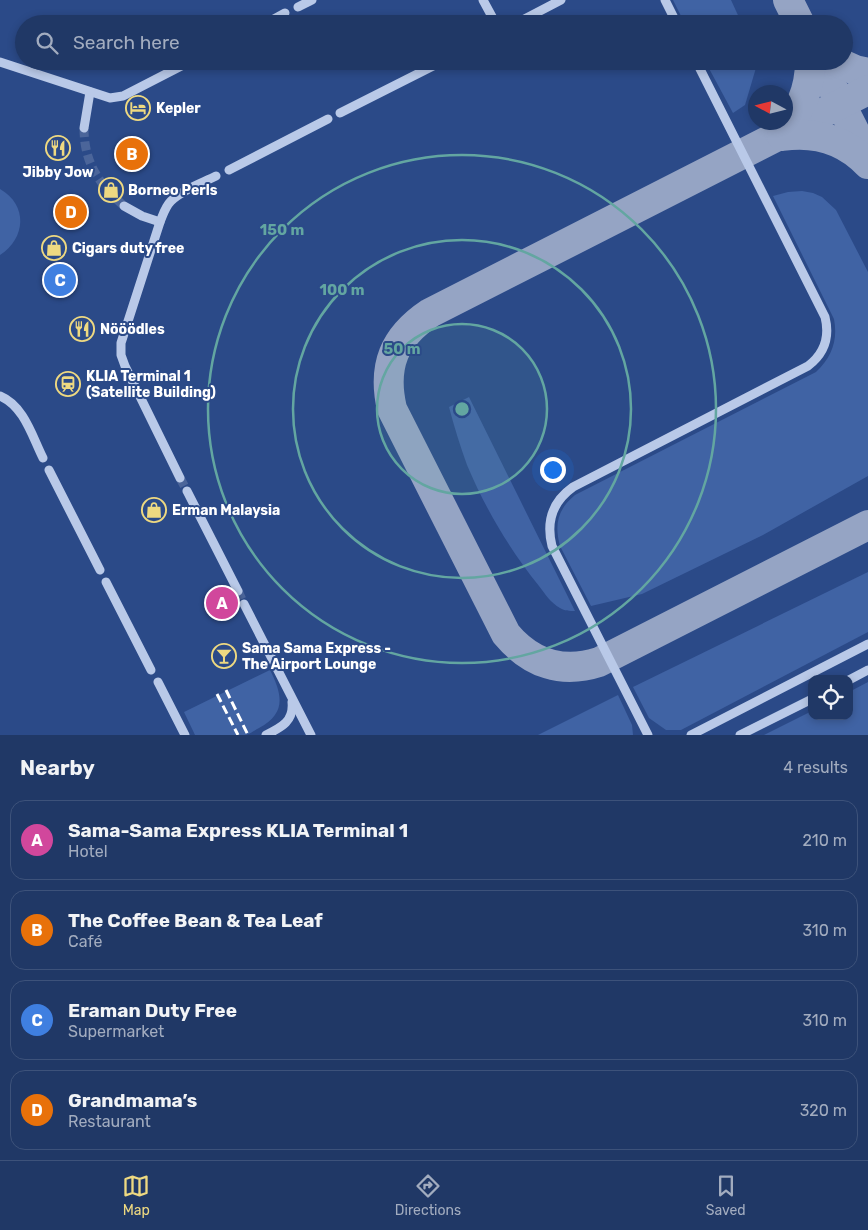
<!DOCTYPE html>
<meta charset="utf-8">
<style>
body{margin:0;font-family:Rubik,sans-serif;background:#283f6c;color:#f1f3f6}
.controls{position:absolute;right:15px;bottom:15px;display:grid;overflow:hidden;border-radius:10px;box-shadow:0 2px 8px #0003}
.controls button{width:45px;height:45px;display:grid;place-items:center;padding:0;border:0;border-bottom:1px solid #3d527a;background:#203866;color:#f1f3f6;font:25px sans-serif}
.compass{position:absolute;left:748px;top:85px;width:45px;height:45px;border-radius:50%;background:#203866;box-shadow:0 2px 8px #0003;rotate:277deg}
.you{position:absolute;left:552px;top:469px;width:18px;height:18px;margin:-12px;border:4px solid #fff;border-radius:50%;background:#1a73e8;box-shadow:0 0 0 8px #1a73e833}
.badge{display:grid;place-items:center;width:32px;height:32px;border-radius:50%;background:#eed981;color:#fff;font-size:16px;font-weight:700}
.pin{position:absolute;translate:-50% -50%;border:2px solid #fff;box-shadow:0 1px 5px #0006}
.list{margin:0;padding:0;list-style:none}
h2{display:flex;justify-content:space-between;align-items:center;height:65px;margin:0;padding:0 20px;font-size:21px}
h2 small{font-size:16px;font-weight:400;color:#a2acbf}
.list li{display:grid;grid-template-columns:32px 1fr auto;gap:15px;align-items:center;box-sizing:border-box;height:80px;margin:0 10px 10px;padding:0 10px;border:1px solid #3d527a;border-radius:15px}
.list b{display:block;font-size:19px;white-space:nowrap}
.list p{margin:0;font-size:16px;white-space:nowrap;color:#a2acbf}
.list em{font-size:16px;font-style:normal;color:#a2acbf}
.icon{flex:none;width:28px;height:28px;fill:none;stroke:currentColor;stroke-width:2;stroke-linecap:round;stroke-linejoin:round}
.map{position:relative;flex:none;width:868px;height:735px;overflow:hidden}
.search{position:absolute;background:#203866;box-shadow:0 2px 8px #0003;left:15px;right:15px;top:15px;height:55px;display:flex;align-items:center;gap:12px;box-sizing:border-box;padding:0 18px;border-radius:28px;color:#a2acbf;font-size:19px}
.sheet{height:425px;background:#203866}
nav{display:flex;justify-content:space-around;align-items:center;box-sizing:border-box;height:70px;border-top:1px solid #3d527a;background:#203866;font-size:14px;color:#a2acbf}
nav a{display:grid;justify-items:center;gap:2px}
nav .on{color:#eed981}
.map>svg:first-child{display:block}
.green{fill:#4063a4}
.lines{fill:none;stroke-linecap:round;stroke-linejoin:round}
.taxiway{stroke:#95a4c4;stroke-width:30}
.minor-tunnel{stroke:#4b659a;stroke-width:9;stroke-dasharray:9 4.5;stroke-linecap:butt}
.minor{stroke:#b9c9e8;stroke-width:9}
.rail{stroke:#fff;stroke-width:3;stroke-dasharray:9 4;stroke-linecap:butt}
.ring{fill:none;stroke:#63a6a1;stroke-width:2.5}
.labels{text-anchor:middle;stroke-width:4;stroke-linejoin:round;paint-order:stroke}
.poi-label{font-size:14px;font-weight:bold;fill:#fff;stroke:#2b4a88;text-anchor:start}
.centre{fill:#63a6a1;stroke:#2b4a88;stroke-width:2.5}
.ring-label{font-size:15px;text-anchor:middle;font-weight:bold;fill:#63a6a1;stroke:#2b4a88;stroke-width:4;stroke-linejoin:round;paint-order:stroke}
</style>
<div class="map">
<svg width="868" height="735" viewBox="0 0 868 735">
<rect width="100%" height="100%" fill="#2b4a88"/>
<g class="green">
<path d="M 673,0 L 731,0 L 742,24 L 685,24 Z"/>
<path d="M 705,61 L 758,61 L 745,105 L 733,113 Z"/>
<path d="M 0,189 C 28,205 26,238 0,255 Z"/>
<path d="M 802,191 L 813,193 L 822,197 L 836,210 L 868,272 L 868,476 L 763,535 L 642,594 L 591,606 L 560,546 C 554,524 558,509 575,495 L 816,372 C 832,357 838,340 834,319 L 773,196 L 788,192 Z"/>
<path d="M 469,397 L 575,611 C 569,611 565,611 560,608 C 551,603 545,594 539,586 C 510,550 485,508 467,465 C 460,446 454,426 449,407 Z"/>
<path d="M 868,572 L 868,632 L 681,730 L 666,730 L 649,718 L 633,687 Z"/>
<path d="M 270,670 C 282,694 287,713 259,728 C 255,730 250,734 245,735 C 236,735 207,735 195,735 L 184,712 Z"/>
<path d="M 868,682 L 868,735 L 764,735 L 812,711 L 812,716 L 849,716 L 849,692 Z"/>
<path d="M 618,695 L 632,725 L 633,735 L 538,735 Z"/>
</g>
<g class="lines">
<g class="taxiway">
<path d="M 788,0 L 800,24"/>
<path d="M 819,61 L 868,158"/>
<path d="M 835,61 L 855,70 L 868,73"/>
<path d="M 868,90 L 430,313 C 394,337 382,366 392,409 L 506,634 C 531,664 562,674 599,662 L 868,525"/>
<path d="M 779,132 C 800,114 810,89 810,61"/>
<path d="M 782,136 C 815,131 845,140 868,164"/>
</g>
<g class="minor-tunnel">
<path d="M 84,128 C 84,163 99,184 124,206"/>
<path d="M 180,478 L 187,491"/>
<path d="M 238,591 L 244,604"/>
</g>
<g class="minor">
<path d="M 483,0 L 496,24"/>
<path d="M 665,0 L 677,24"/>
<path d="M 298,7 L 312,0"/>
<path d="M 265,24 L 285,13"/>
<path d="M 515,24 L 561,0"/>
<path d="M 0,62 L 110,98 L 123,96 L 191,61"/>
<path d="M 340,113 L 441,62"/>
<path d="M 84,128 L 90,92"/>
<path d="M 229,170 L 328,119"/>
<path d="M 124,206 L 142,216 L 160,222"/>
<path d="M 0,396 C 24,406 32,436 43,458"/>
<path d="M 49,470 L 100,570"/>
<path d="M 180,478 L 125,366 L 121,355 L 121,343 L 160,222 C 163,215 165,207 171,201 C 182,190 202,183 216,176"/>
<path d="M 187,491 L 238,591"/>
<path d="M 106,582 L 151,670"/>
<path d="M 244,604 L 311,735"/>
<path d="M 849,680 L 868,670"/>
<path d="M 158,682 L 185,735"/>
<path d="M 266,735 C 282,727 294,721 292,702"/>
<path d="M 648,735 L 552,546 C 546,522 552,502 573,487 L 808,366 C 825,353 830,337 825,317 L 696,61"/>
<path d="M 691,735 L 868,644"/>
<path d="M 740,735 L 812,699"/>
</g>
<g class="rail">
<path d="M 226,690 L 248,735"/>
<path d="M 217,694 L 238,735"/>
</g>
</g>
<circle cx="462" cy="409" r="85" fill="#63a6a1" fill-opacity=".12"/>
<g class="ring">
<circle cx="462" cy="409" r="85"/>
<circle cx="462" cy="409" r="169"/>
<circle cx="462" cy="409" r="254"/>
</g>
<defs>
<symbol id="hotel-ring" viewBox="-11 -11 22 22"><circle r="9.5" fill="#2b4a88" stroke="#eed981" stroke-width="1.5"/><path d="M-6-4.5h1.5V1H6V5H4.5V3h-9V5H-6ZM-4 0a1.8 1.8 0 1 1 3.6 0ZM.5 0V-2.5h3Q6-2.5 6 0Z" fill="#eed981"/></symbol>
<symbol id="restaurant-ring" viewBox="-11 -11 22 22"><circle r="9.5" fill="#2b4a88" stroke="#eed981" stroke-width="1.5"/><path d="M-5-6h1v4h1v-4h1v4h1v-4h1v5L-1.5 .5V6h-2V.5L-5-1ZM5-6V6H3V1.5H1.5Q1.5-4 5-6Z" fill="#eed981"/></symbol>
<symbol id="shop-ring" viewBox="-11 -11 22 22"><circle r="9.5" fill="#2b4a88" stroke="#eed981" stroke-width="1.5"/><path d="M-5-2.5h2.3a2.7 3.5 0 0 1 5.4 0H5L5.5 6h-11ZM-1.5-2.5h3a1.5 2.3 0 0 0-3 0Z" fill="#eed981"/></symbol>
<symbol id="station-ring" viewBox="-11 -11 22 22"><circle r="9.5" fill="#2b4a88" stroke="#eed981" stroke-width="1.5"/><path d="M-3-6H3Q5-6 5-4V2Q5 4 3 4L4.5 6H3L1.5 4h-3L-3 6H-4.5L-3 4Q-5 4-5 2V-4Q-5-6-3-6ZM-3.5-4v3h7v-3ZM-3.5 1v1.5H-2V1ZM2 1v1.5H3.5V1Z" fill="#eed981"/></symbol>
<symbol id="bar-ring" viewBox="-11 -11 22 22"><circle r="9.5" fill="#2b4a88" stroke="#eed981" stroke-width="1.5"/><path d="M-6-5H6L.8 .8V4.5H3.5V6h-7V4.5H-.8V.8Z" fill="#eed981"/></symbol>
</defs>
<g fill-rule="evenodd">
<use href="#hotel-ring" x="124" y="94" width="28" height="28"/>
<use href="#restaurant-ring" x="44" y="134" width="28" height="28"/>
<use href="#shop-ring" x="97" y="176" width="28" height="28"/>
<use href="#shop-ring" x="40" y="234" width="28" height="28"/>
<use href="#restaurant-ring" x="68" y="315" width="28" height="28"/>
<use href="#station-ring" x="54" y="370" width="28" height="28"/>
<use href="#shop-ring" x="140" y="496" width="28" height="28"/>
<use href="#bar-ring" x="210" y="642" width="28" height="28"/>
</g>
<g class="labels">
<g class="poi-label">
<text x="156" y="113">Kepler</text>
<text x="58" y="177" text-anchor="middle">Jibby Jow</text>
<text x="128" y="195">Borneo Perls</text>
<text x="72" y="253">Cigars duty free</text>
<text x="100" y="334">Nööödles</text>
<text x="86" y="381">KLIA Terminal 1<tspan x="86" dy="16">(Satellite Building)</tspan></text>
<text x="172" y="515">Erman Malaysia</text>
<text x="242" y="653">Sama Sama Express -<tspan x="242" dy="16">The Airport Lounge</tspan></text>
</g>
</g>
<circle cx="462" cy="409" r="8" class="centre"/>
<g class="ring-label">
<text x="282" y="235">150 m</text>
<text x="342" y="295">100 m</text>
<text x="402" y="354">50 m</text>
</g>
</svg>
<div class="controls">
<button><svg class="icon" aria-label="locate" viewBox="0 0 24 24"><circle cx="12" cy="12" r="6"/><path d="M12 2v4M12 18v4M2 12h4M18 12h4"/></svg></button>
</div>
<svg class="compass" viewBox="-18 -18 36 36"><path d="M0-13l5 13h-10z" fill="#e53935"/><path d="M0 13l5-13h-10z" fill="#a2acbf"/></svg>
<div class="you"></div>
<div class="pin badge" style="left:222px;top:603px;background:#d1479c">A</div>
<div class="pin badge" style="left:132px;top:154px;background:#e8710a">B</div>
<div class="pin badge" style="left:60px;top:280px;background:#3f7fe0">C</div>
<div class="pin badge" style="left:71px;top:212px;background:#e8710a">D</div>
<div class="search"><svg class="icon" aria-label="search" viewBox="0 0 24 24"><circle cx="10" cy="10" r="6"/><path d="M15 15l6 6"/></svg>Search here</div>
</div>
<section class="sheet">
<h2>Nearby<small>4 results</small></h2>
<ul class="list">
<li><span class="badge" style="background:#d1479c">A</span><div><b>Sama-Sama Express KLIA Terminal 1</b><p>Hotel</p></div><em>210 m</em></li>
<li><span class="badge" style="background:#e8710a">B</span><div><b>The Coffee Bean &amp; Tea Leaf</b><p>Café</p></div><em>310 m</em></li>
<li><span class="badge" style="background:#3f7fe0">C</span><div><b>Eraman Duty Free</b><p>Supermarket</p></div><em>310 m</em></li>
<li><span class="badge" style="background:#e8710a">D</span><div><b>Grandmama’s</b><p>Restaurant</p></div><em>320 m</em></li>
</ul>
</section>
<nav>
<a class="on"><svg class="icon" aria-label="map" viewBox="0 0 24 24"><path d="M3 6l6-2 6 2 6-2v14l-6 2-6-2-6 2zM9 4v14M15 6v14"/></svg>Map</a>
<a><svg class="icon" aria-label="directions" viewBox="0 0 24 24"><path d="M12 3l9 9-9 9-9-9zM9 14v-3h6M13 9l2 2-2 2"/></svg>Directions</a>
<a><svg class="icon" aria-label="saved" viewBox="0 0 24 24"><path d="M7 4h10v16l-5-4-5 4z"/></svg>Saved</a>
</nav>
